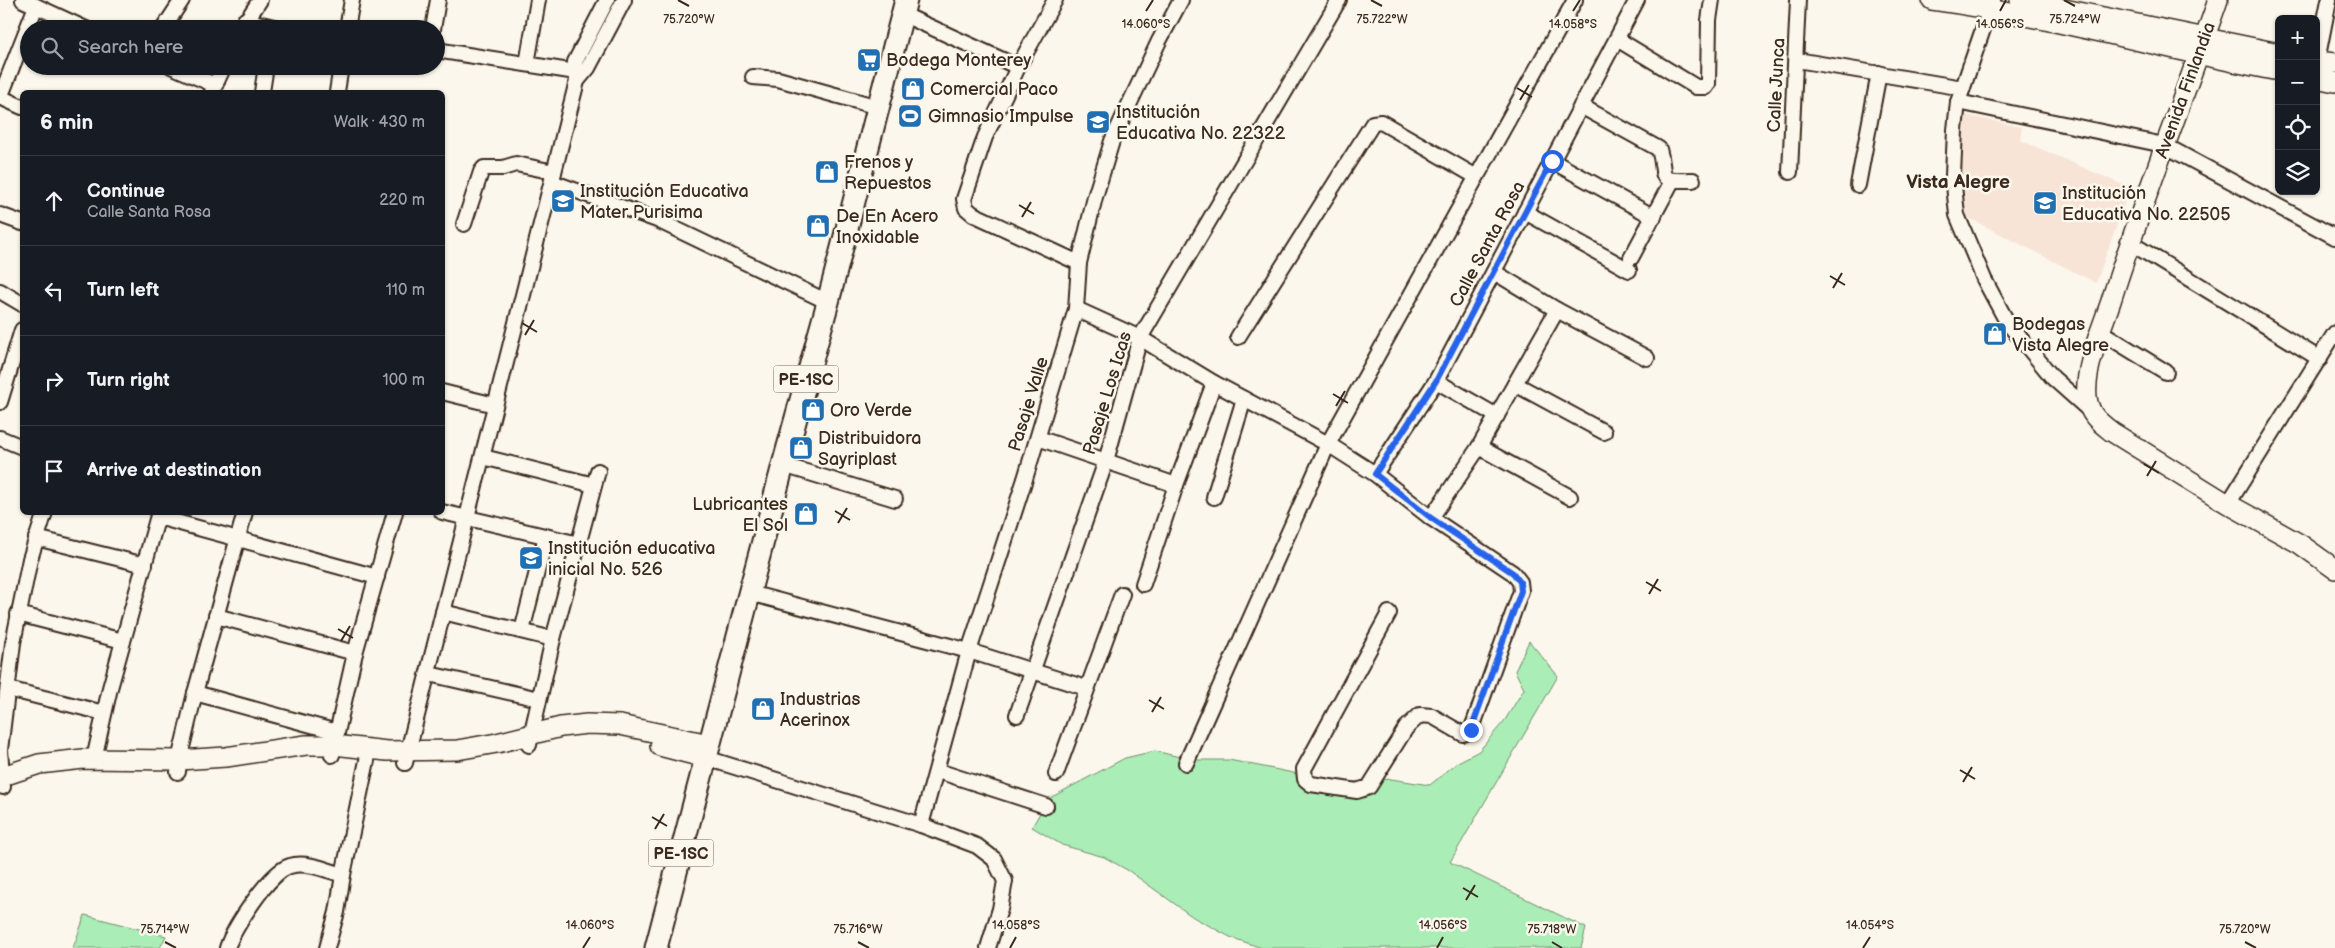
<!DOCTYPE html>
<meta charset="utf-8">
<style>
body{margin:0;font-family:"Balsamiq Sans",sans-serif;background:#242831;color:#f1f3f6}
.controls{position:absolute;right:15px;top:15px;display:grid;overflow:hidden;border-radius:8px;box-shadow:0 1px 4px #0004}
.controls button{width:45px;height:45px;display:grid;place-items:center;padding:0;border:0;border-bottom:1px solid #363941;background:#171b24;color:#f1f3f6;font:25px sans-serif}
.stop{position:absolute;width:15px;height:15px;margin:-11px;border:4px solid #2563eb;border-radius:50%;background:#fff}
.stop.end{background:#2563eb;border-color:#fff;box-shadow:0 1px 5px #0008}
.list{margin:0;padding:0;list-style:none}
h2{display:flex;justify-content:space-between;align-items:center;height:65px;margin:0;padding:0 20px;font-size:21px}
h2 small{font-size:16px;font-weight:400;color:#9ea1a6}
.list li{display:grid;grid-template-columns:32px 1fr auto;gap:15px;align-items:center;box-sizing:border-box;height:90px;padding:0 20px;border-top:1px solid #363941}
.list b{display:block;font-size:19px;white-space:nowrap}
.list p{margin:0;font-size:16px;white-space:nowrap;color:#9ea1a6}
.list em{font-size:16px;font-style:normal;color:#9ea1a6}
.icon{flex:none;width:28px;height:28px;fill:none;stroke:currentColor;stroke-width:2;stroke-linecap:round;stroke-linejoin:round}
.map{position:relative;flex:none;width:2335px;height:948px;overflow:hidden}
.search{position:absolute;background:#171b24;box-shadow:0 1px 4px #0004;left:20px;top:20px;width:425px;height:55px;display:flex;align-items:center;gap:12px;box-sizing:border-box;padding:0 18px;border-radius:28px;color:#9ea1a6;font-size:19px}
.panel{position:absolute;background:#171b24;box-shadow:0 1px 4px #0004;left:20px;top:90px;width:425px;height:425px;border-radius:8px}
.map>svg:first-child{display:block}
.built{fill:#f7e4d7}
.green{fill:#aaedb6;stroke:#728c6a}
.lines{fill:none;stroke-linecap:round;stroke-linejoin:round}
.street-casing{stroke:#3b2a1e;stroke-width:18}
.secondary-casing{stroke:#3b2a1e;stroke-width:22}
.primary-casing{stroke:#3b2a1e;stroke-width:25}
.street{stroke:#fbf7ec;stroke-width:14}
.secondary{stroke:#fbf7ec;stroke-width:19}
.primary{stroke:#fbf7ec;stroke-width:21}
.route{stroke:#2563eb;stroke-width:6}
.ticks{fill:none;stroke:#3b2a1e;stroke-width:2}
.labels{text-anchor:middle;stroke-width:5;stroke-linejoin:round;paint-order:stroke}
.shield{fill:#fbf7ec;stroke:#75685c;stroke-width:1}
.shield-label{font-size:16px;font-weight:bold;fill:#3b2a1e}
.poi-label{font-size:18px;fill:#3b2a1e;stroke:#fbf7ec;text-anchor:start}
.street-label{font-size:18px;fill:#3b2a1e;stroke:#fbf7ec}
.neighbourhood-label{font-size:19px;font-weight:bold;fill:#3b2a1e;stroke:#fbf7ec}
.ticks-label{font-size:12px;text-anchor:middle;fill:#3b2a1e;stroke:#fbf7ec;stroke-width:5;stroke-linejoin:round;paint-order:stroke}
</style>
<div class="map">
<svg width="2335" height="948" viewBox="0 0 2335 948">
<rect width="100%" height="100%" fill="#fbf7ec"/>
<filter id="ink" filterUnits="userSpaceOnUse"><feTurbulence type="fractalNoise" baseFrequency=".02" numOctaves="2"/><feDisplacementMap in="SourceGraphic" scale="10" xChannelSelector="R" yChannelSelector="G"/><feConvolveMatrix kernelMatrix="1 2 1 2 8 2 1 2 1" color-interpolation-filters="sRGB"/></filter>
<g filter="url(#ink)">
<path class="built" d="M 1965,115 L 2022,127 L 2020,140 L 2130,188 L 2096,283 L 1967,217 L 1962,169 Z"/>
<g class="green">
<path d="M 1529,641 L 1558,676 L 1450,862 L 1586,928 L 1581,948 L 1262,948 L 1230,937 L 1193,917 L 1129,871 L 1104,857 L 1062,845 L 1032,827 L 1048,799 L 1125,758 L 1155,751 L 1192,760 L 1229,760 L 1343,783 L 1391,779 L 1430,785 L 1458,762 L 1479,751 L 1505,720 L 1524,689 L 1515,671 Z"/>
<path d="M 85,915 L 166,936 L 160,948 L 73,948 Z"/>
</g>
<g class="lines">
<defs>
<g id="street">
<path d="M 23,0 L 86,29"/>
<path d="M 1055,0 L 1018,67 L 985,137 L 964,199 L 966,208 L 973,214 L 1079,263"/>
<path d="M 1993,0 L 1958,102 L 1955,130 L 1953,175 L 1957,215 L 1984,279 L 2007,322 L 2053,378 L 2089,410"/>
<path d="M 902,14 L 1018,67"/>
<path d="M 245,20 L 282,29"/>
<path d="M 163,29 L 182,0"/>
<path d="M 241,29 L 260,0"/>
<path d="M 347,29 L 352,0"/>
<path d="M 433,29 L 438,0"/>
<path d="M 1617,39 L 1696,87 L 1706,87 L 1708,84 L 1709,20 L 1712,0"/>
<path d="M 436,50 L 576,72"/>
<path d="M 1797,60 L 1963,88"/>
<path d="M 2317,61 L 2329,0"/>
<path d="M 527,64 L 538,0"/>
<path d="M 171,66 L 215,85"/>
<path d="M 753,77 L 778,79 L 878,107"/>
<path d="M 577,81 L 588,68 L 624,0"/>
<path d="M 212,92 L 224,66"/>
<path d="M 262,92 L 266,66"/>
<path d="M 337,92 L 341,66"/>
<path d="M 0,97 L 22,107"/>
<path d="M 0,98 L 36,6"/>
<path d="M 1958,102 L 2164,145 L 2335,237"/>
<path d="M 1581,106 L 1659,149 C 1668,179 1653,181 1693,180"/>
<path d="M 1552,161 L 1654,217"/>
<path d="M 1790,172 L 1798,0"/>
<path d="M 552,182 L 657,220 L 828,302"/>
<path d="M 1858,185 L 1879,73"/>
<path d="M 1525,212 L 1629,270"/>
<path d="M 0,215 L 22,223"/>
<path d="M 464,224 L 481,172 L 484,168 L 503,168 L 516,164 L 554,172"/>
<path d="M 2129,242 L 2320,359"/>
<path d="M 1631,258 L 1672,181"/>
<path d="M 1494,272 L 1557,310 L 1647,358"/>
<path d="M 0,291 L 22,304"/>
<path d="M 1076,309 L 1140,338 L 1214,383 L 1328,444 L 1375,474 L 1431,518 L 1513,573 L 1520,582 L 1521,591 L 1471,731 L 1463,734 L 1432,716 L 1420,715 L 1406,728 L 1369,787 L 1357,791 L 1311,784 L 1305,779 L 1304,769 L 1389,613"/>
<path d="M 2101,332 L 2166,372"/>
<path d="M 1238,337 L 1373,123 L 1381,122 L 1475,176"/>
<path d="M 1436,381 L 1497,416"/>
<path d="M 1515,384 L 1604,432"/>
<path d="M 442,392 L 495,405"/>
<path d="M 0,402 L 22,330"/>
<path d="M 0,438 L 22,447"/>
<path d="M 1038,438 L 1176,485"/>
<path d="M 1479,447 L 1570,497"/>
<path d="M 483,457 L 594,485"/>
<path d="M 783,465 L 895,499"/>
<path d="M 1375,474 L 1436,381 L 1637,0"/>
<path d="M 1214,497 L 1244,399"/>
<path d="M 2228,504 L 2335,333"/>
<path d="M 442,512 L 579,544"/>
<path d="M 158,517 L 377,577"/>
<path d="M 1431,518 L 1479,447 L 1557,310"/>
<path d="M 36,538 L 145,565"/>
<path d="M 1143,584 L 1176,485 L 1214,383"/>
<path d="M 749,593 L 969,651 L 1086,688"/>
<path d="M 443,612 L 553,639"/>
<path d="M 18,614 L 123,641"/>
<path d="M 216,616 L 355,653"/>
<path d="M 522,631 L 546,536"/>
<path d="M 429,674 L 539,699"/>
<path d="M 8,689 L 104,713"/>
<path d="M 195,693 L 337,732"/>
<path d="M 1017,715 L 1106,461 L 1140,338 L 1339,0"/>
<path d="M 529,745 L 553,639 L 598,471"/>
<path d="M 332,755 L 355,653 L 395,512"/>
<path d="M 706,758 L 921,825 L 977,846 L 994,859 L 1005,881 L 1000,909 L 988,948"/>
<path d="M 94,759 L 110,688 L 159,512"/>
<path d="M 405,763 L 577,81 L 575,62 L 607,0"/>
<path d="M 1186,763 L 1328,444 L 1575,0"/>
<path d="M 938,771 L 1046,806"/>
<path d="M 178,772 L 179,760 L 195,693 L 245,512"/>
<path d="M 1056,774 L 1122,594"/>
<path d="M 3,787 L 0,750 L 13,643 L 30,559 L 45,512"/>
<path d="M 921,825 L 969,651 L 1025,479 L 1076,309 L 1079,263 L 1095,197 L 1112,141 L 1159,41 L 1181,0"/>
<path d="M 227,948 C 233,929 270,871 290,866 C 306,861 326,870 343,875"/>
<path d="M 327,948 L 337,912 L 343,875 L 369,751"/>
</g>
<g id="secondary">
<path d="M 1932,0 C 2049,16 2163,49 2279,71"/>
<path d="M 2020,0 L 2279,53"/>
<path d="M 2218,0 C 2183,101 2143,199 2111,301 C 2102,328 2084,368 2087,397 C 2089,415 2099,422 2112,432 L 2228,504 L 2300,544 L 2335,569"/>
<path d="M 2316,61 L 2335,63"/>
<path d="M 2316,78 L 2335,82"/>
<path d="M 660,746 L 706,758"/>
<path d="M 0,777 L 39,764 L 83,759 L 179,760 L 226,757 L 306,745 L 334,745 L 387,751 L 457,750 L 497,743 L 561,727 L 587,724 L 620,725 L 709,744"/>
</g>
<path id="primary" d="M 656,948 L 783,465 L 828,302 L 906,0"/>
</defs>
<use href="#street" class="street-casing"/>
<use href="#secondary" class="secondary-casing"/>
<use href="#primary" class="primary-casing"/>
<use href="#street" class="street"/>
<use href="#secondary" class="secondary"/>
<use href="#primary" class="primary"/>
</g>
</g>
<g class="lines" filter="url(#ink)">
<path class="route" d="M 1471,730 L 1521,591 L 1520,582 L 1513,573 L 1431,518 L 1375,474 L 1436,381 L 1552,161"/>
</g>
<path class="ticks" d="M 678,0 L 689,6M 1371,0 L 1382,6M 2064,0 L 2075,6M 1146,11 L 1153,0M 1573,11 L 1580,0M 2000,11 L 2006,0M 1517,88 L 1532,97M 1520,100 L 1529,85M 1019,205 L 1034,214M 1022,217 L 1031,202M 1830,276 L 1845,285M 1833,288 L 1842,273M 522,323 L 537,332M 525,335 L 534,320M 1333,394 L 1348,403M 1336,406 L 1345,391M 2144,464 L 2159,473M 2147,476 L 2156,461M 835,511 L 850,520M 838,523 L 847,508M 1646,582 L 1661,591M 1649,594 L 1658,579M 338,629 L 353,638M 341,641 L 350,626M 1149,700 L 1164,709M 1152,712 L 1161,697M 1960,770 L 1975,779M 1963,782 L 1972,767M 652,817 L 667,826M 655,829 L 664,814M 1463,888 L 1478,897M 1466,900 L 1475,885M 165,942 L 176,948M 858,942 L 869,948M 1552,942 L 1562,948M 2245,942 L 2256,948M 583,948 L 590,937M 1010,948 L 1016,937M 1437,948 L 1443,937M 1863,948 L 1870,937"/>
<defs>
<symbol id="supermarket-square" viewBox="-11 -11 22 22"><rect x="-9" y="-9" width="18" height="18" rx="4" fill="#1f6fb2" stroke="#fbf7ec"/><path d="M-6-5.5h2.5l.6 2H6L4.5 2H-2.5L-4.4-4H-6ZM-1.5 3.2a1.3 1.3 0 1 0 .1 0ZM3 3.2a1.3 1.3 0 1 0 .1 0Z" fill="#fff"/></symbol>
<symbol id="shop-square" viewBox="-11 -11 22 22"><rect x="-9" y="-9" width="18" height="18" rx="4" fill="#1f6fb2" stroke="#fbf7ec"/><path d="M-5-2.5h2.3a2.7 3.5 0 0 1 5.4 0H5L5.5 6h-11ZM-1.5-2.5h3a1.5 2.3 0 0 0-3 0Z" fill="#fff"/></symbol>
<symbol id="stadium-square" viewBox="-11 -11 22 22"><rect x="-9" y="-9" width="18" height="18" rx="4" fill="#1f6fb2" stroke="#fbf7ec"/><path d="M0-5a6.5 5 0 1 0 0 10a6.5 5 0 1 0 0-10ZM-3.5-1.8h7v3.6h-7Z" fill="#fff"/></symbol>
<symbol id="school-square" viewBox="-11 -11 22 22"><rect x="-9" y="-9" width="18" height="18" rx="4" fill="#1f6fb2" stroke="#fbf7ec"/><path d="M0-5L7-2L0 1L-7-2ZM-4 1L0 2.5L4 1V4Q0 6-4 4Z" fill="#fff"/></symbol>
</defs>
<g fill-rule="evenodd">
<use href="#supermarket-square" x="855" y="46" width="28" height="28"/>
<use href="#shop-square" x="899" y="75" width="28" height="28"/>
<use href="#stadium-square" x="896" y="102" width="28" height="28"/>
<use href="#school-square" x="1084" y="108" width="28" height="28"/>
<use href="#shop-square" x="813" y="158" width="28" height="28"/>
<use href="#school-square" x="549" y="187" width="28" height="28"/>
<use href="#school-square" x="2031" y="189" width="28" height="28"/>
<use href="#shop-square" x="804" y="212" width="28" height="28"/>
<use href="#shop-square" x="1981" y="320" width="28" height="28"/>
<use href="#shop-square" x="799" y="396" width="28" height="28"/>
<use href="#shop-square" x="787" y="434" width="28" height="28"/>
<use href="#shop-square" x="792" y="500" width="28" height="28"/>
<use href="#school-square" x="517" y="544" width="28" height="28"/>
<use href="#shop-square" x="749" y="695" width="28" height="28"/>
</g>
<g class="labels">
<g class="shield">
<rect x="773.5" y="365.5" width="65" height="27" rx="4"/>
<rect x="648.5" y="839.5" width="65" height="27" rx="4"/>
</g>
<g class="shield-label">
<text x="806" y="385">PE-1SC</text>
<text x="681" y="859">PE-1SC</text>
</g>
<g class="poi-label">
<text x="886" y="66">Bodega Monterey</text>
<text x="930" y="95">Comercial Paco</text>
<text x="1116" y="118">Institución<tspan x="1116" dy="21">Educativa No. 22322</tspan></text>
<text x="928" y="122">Gimnasio Impulse</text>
<text x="844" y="168">Frenos y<tspan x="844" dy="21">Repuestos</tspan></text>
<text x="580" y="197">Institución Educativa<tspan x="580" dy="21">Mater Purisima</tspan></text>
<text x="2062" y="199">Institución<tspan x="2062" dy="21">Educativa No. 22505</tspan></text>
<text x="836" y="222">De En Acero<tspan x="836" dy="21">Inoxidable</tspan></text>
<text x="2012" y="330">Bodegas<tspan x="2012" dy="21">Vista Alegre</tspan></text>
<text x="830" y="416">Oro Verde</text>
<text x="818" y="444">Distribuidora<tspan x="818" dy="21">Sayriplast</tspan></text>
<text x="788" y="510" text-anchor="end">Lubricantes<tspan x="788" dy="21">El Sol</tspan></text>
<text x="548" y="554">Institución educativa<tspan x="548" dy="21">inicial No. 526</tspan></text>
<text x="780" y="705">Industrias<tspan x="780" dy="21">Acerinox</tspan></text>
</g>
<g class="street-label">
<text transform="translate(1776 85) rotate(-87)" y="6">Calle Junca</text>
<text transform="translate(2185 90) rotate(-70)" y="6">Avenida Finlandia</text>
<text transform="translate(1487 244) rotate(-62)" y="6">Calle Santa Rosa</text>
<text transform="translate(1107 393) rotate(-73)" y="6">Pasaje Los Icas</text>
<text transform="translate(1028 404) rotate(-73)" y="6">Pasaje Valle</text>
</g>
<g class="neighbourhood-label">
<text x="1958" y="188">Vista Alegre</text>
</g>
</g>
<g class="ticks-label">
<text x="689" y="23">75.720°W</text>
<text x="1382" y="23">75.722°W</text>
<text x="2075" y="23">75.724°W</text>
<text x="1146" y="28">14.060°S</text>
<text x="2000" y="28">14.056°S</text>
<text x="1573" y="28">14.058°S</text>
<text x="590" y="929">14.060°S</text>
<text x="1016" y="929">14.058°S</text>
<text x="1443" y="929">14.056°S</text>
<text x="1870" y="929">14.054°S</text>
<text x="165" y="933">75.714°W</text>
<text x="858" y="933">75.716°W</text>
<text x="1552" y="933">75.718°W</text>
<text x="2245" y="933">75.720°W</text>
</g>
</svg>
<div class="controls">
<button>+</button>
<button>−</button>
<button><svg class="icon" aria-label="locate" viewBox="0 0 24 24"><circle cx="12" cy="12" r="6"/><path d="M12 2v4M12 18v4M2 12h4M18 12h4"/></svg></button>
<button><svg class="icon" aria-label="layers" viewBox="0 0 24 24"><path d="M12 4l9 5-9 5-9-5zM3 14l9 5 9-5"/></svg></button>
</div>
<div class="stop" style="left:1552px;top:161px"></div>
<div class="stop end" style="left:1471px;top:730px"></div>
<div class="search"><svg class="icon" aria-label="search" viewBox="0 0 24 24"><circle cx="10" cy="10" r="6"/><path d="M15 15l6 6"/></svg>Search here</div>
<section class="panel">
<h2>6 min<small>Walk · 430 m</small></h2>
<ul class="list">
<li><svg class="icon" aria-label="ahead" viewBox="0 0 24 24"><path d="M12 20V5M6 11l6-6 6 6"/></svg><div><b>Continue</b><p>Calle Santa Rosa</p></div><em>220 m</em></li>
<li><svg class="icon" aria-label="left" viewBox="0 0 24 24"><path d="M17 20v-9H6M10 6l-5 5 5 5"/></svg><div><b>Turn left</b></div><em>110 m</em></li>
<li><svg class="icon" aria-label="right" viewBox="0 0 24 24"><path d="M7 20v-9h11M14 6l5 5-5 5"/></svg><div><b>Turn right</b></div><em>100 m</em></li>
<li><svg class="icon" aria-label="arrive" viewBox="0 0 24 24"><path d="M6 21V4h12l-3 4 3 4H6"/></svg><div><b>Arrive at destination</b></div></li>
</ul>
</section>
</div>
